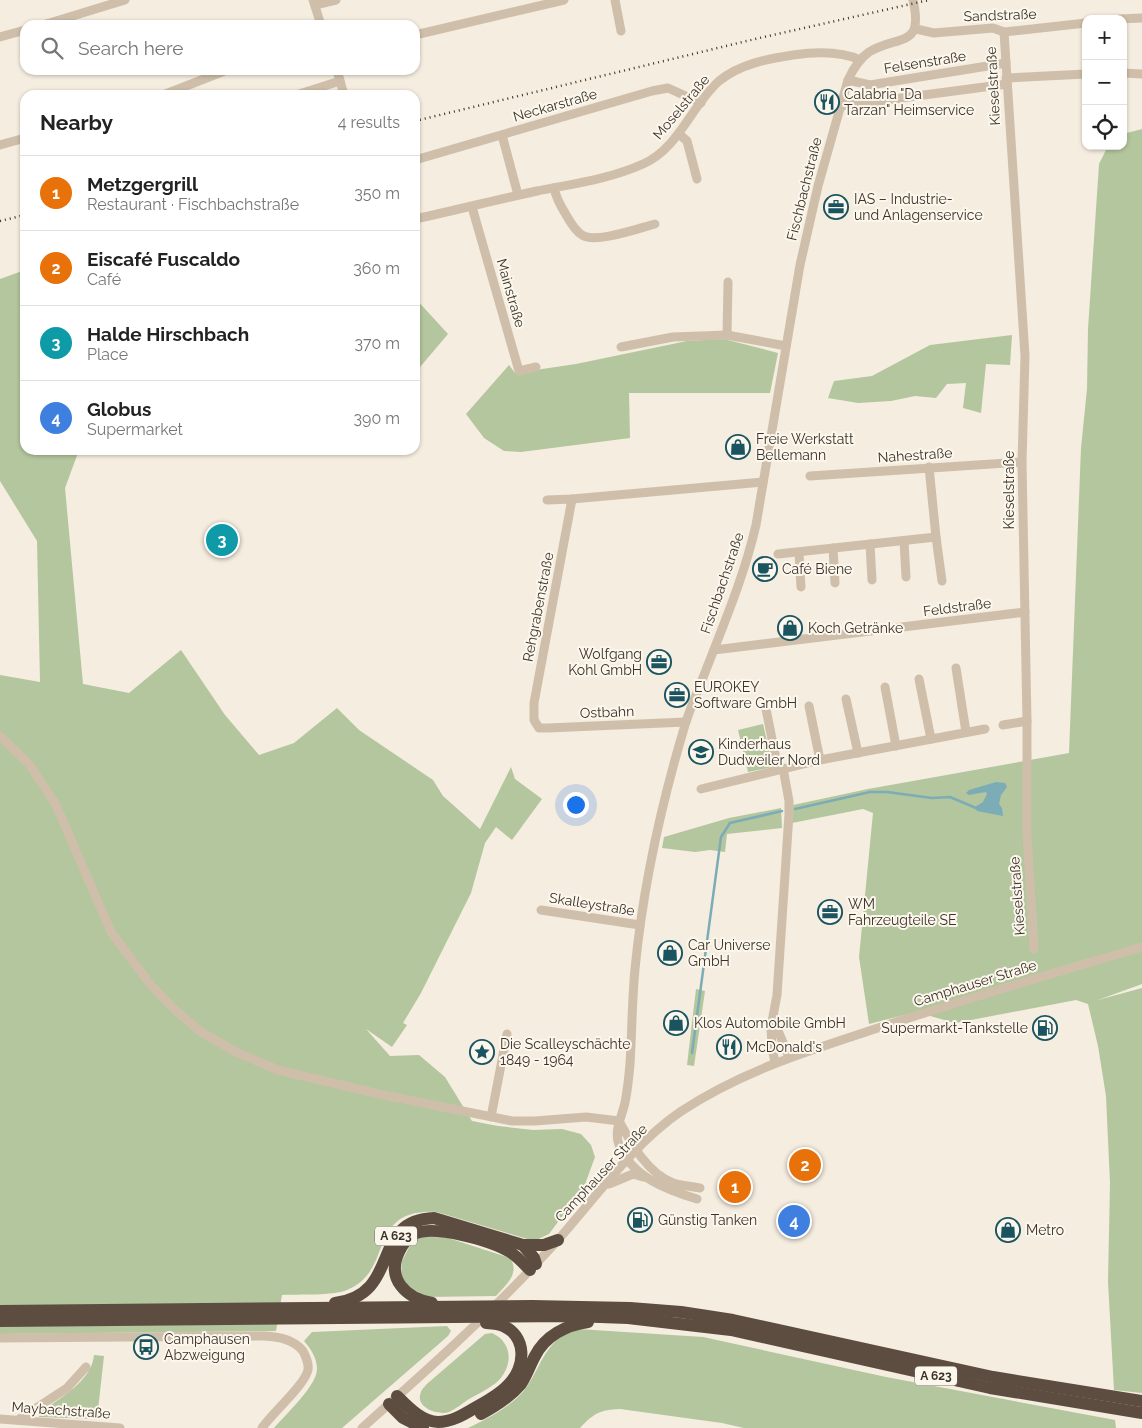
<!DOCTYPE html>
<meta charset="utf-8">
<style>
body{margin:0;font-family:Raleway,sans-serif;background:#f6f6f6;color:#222}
.controls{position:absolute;right:15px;top:15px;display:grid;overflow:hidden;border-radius:10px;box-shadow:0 1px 4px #0004}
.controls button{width:45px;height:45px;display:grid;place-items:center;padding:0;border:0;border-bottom:1px solid #e0e0e0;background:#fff;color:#222;font:25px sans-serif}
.you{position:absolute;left:575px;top:804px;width:18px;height:18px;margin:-12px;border:4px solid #fff;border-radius:50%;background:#1a73e8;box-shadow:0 0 0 8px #1a73e833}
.badge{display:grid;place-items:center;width:32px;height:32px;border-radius:50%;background:#1b5461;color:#fff;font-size:16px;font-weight:700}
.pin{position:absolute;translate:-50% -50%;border:2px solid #fff;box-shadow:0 1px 5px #0006}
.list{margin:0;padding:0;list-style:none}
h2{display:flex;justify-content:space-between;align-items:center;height:65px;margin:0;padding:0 20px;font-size:21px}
h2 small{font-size:16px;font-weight:400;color:#767676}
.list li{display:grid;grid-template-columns:32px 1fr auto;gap:15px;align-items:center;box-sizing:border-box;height:75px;padding:0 20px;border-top:1px solid #e0e0e0}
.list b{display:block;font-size:19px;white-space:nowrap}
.list p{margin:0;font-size:16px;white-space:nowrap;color:#767676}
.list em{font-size:16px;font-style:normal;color:#767676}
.icon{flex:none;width:28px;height:28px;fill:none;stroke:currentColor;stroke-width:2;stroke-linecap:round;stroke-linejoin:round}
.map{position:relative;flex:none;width:1142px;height:1428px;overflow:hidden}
.search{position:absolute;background:#fff;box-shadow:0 1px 4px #0004;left:20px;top:20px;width:400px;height:55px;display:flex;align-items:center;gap:12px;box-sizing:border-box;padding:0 18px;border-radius:15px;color:#767676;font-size:19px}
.panel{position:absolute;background:#fff;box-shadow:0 1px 4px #0004;left:20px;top:90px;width:400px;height:365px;border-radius:15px}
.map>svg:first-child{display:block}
.green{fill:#b3c69d}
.water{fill:#7cacb5}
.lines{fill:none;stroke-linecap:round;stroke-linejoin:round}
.stream{stroke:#7cacb5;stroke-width:2.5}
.minor{stroke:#cfbfaa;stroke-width:9}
.highway{stroke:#5d4d40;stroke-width:12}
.rail{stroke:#3c322a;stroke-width:2.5;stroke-dasharray:1 4;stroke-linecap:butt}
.labels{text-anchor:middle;stroke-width:4;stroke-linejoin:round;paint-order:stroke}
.shield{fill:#fcf7ed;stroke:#766d64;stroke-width:1}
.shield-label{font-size:12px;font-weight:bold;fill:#3c322a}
.street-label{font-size:14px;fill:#3c322a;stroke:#fcf7ed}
.poi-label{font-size:14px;fill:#3c322a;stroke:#fcf7ed;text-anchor:start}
</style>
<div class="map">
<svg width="1142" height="1428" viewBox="0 0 1142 1428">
<rect width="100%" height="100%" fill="#f5eddf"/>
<g class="green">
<path d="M 1142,129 L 1142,984 L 1098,1000 L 1142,988 L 1142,1393 L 1114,1390 L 1108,1282 L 1110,1183 L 1106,1096 L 1098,1046 L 1088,1004 L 1076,1000 L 955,1023 L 916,1012 L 869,1024 L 859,957 L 873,813 L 863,809 L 792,823 L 793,805 L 868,789 L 1069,753 L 1081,448 L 1087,389 L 1088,329 L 1099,164 L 1108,146 L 1123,146 L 1123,134 Z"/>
<path d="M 25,270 L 25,450 L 79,450 L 65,488 L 83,684 L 129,693 L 181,650 L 225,715 L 259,755 L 294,743 L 337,708 L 359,730 L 433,780 L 443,796 L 480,829 L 511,767 L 515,779 L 542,799 L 512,840 L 496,827 L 485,843 L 471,893 L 421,993 L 403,1023 L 407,1025 L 392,1047 L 366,1029 L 390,1056 L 419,1055 L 445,1077 L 472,1121 L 498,1126 L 533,1130 L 562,1129 L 581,1134 L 591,1145 L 595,1157 L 584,1187 L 549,1234 L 534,1241 L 437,1212 C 365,1208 396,1270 347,1290 C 333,1296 299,1294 282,1295 L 276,1331 L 0,1334 L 0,675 L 40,682 L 37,541 L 0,481 L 0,279 Z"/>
<path d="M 415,298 L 448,334 L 415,373 Z"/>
<path d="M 1012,335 L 1010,365 L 986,364 L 981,413 L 963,408 L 966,383 L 947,384 L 936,398 L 915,396 L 891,401 L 858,403 L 828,398 L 834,381 L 872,376 L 930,345 Z"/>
<path d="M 724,339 L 778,353 L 770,393 L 629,393 L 630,438 L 521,452 L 504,451 L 484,438 L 466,414 L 509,365 L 515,373 L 576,364 L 687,341 Z"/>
<path d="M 763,724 L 773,767 L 748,772 L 738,730 Z"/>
<path d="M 781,808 L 782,828 L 727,834 L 725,852 L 710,850 L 695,852 L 662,848 L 664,837 L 729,818 Z"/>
<path d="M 696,989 L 705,991 L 694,1066 L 687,1065 Z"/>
<path d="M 442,1236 L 510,1258 C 520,1273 507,1284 496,1296 L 425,1297 L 406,1284 L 401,1274 L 402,1261 L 413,1240 L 418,1237 Z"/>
<path d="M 447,1326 L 451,1331 L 448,1336 L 342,1428 L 274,1428 C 285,1415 317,1386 317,1369 C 317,1358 311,1349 304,1341 L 312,1332 Z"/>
<path d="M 578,1329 L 703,1337 L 886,1377 L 1115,1420 L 1116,1428 L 744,1428 L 722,1423 L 620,1409 C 600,1410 594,1413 580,1428 L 468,1428 C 485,1420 504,1410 518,1397 C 535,1382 539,1356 557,1340 C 563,1335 571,1332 578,1329 Z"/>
<path d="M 492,1333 C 514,1343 513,1368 496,1383 C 488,1389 478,1394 469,1399 C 463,1403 456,1409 449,1412 C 438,1416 414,1407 421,1392 C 422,1389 426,1385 428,1383 L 485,1334 Z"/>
<path d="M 94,1355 L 104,1356 L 97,1419 L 39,1417 L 40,1412 C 59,1399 92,1381 94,1355 Z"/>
</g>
<path class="water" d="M 996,782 L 1005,783 L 1007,787 L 1001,795 L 999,804 L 1002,808 L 1003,816 L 977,811 L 975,807 L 983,802 L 987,794 L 986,792 L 969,795 L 966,793 L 969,790 Z"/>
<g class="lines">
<g class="stream">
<path d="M 795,809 L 870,792 L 887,792 L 932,798 L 950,797 L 976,808"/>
<path d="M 692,1053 L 721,837 L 730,823 L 782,811"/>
</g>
<g class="minor">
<path d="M 313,0 L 321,25"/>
<path d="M 615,0 L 621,31"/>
<path d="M 315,5 L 336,0"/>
<path d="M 1119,19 L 1142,18"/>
<path d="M 43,25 L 125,0"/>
<path d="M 916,29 L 934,33 L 993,28 L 1004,32 L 1086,23"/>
<path d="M 1004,32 L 1025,356 L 1022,462 L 1027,721 L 1027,835 L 1034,949"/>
<path d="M 415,35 L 564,0"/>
<path d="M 0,37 L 25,30"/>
<path d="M 337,70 L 344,95"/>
<path d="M 1123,73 L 1142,74"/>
<path d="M 1006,78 L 1086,74"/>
<path d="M 848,80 L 870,85 L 1006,63"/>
<path d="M 163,95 L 227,70"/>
<path d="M 296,95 L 340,81"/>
<path d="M 841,106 L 1007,84"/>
<path d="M 679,134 L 687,141 L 697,179"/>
<path d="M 502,135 L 518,195"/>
<path d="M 0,145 L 25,138"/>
<path d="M 415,160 L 652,91 L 668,88 L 701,103"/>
<path d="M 554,188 C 556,197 560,205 565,213 C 569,220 574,230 582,235 C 595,244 639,228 655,224"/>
<path d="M 472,207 L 519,371 L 536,367"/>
<path d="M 415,219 C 456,210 496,200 537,191 C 572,184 610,179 643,164 C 679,148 691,106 719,81 C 740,64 767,59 793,55 C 814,52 841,51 860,60"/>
<path d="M 727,335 L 728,282"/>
<path d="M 621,347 L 673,337 L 727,335 L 786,346"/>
<path d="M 810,476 L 1022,462"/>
<path d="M 572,499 L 534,703 L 534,720 L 539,728 L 548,728 L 686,722"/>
<path d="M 547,500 L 572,499 L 763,482"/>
<path d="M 936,537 L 942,581"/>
<path d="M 904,541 L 906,577"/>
<path d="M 870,544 L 872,580"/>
<path d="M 833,548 L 835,583"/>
<path d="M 799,553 L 801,587"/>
<path d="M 778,554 L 936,537 L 929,467"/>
<path d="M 714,650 L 1025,612"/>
<path d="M 956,668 L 966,732"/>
<path d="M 919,679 L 931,739"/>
<path d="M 885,687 L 896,746"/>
<path d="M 846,699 L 858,753"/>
<path d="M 809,706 L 820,760"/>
<path d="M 766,709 L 778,769"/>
<path d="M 1003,725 L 1027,721"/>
<path d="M 0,736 L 29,764 L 56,805 L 111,932 L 150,984 L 174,1009 L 201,1032 L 238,1053 L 278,1070 L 379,1094 L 512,1121 L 535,1121 L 586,1117 L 619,1121"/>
<path d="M 701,789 L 820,760 L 985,729"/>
<path d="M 541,910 L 640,925"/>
<path d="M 774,1021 L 789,1057"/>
<path d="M 775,1062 L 772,1048 L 771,1027 L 777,995 L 789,814 L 789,801 L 783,768"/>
<path d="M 491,1117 L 507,1034"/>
<path d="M 619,1121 C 631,1143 647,1173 673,1183 C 681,1186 691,1186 700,1188"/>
<path d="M 609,1184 L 633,1174 L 643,1177"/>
<path d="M 697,1199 C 667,1190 632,1177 619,1145 C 613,1128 624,1114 626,1097 C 628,1086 629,1075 630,1064 C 632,1032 632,1000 635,969 C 643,886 661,805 685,725 C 690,708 698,691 704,675 C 723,626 744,577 756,525 L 800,265 L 818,186 L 848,80 C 853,69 859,59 869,52 C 899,34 924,49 913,0"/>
<path d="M 0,1338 L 264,1336 C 279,1337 293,1339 303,1351 C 306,1357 309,1363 308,1370 C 304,1386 272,1413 262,1428"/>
<path d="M 0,1419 L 120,1428"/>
<path d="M 18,1420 L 67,1388 L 86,1367"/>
<path d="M 362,1428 C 425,1372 489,1315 547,1252 C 589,1207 629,1147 680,1112 C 743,1070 814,1049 884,1026 C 970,998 1056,972 1142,947"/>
</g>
<g class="highway">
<path d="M 523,1245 L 534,1258 L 536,1264"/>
<path d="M 335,1303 C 403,1294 369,1220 434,1218 L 523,1245 L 544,1245 L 558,1240"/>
<path d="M 432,1303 C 406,1298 386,1279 399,1252 C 402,1245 407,1238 414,1234 C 434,1224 492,1241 510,1252 C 518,1257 524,1264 530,1270"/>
<path d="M 0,1311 L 532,1306 L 630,1308 L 681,1312 L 733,1320 L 993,1377 L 1142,1401"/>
<path d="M 0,1321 L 572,1316 L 628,1318 L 731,1330 L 990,1388 L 1142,1413"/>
<path d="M 397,1396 C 408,1407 422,1422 438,1422 C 451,1422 463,1415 473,1409 C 485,1402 499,1395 508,1385 C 526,1368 528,1335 501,1325 C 496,1324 491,1323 486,1323"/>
<path d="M 389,1404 L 403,1418 L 423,1428"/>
<path d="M 481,1414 C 496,1406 510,1397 521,1384 C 527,1375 530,1365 535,1356 C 545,1336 566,1325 588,1322"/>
</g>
<g class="rail">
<path d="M 415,121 L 755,39 L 929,0"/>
<path d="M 0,221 L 25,215"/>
</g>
</g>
<defs>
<symbol id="restaurant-ring" viewBox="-11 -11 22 22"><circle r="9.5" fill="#fcf7ed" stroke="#1b5461" stroke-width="1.5"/><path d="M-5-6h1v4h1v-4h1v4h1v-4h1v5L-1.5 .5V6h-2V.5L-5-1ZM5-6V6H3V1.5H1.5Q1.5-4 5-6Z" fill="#1b5461"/></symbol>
<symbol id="office-ring" viewBox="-11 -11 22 22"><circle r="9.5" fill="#fcf7ed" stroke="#1b5461" stroke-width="1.5"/><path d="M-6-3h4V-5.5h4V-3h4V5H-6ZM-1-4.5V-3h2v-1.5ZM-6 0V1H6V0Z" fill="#1b5461"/></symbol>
<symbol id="shop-ring" viewBox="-11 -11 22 22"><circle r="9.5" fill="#fcf7ed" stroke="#1b5461" stroke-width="1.5"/><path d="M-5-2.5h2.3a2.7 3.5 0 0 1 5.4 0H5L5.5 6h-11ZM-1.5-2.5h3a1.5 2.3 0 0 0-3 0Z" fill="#1b5461"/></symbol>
<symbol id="cafe-ring" viewBox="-11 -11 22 22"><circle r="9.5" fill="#fcf7ed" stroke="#1b5461" stroke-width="1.5"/><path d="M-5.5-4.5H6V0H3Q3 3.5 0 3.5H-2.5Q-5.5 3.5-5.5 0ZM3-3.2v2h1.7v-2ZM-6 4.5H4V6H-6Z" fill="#1b5461"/></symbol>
<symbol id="school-ring" viewBox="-11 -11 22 22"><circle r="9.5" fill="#fcf7ed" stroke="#1b5461" stroke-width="1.5"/><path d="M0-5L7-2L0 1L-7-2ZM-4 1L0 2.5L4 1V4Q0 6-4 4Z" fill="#1b5461"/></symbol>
<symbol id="fuel-ring" viewBox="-11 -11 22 22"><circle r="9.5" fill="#fcf7ed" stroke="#1b5461" stroke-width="1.5"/><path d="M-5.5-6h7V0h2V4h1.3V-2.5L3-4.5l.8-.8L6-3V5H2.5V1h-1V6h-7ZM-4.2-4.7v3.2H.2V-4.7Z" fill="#1b5461"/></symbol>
<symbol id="sight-ring" viewBox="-11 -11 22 22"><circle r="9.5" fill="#fcf7ed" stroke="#1b5461" stroke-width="1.5"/><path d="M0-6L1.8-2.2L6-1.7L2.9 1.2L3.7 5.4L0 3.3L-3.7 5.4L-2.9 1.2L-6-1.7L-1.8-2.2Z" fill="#1b5461"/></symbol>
<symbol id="bus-ring" viewBox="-11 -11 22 22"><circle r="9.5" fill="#fcf7ed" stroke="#1b5461" stroke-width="1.5"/><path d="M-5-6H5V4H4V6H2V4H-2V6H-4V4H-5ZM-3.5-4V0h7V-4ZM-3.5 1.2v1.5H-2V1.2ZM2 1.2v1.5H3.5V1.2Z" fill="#1b5461"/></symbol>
</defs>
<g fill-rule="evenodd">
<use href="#restaurant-ring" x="813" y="88" width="28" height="28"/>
<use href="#office-ring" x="822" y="193" width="28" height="28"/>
<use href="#shop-ring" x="724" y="433" width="28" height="28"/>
<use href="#cafe-ring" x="751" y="555" width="28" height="28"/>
<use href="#shop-ring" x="776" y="614" width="28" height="28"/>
<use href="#office-ring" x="645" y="648" width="28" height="28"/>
<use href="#office-ring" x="663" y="681" width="28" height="28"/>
<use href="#school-ring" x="687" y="738" width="28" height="28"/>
<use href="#office-ring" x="816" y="898" width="28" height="28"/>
<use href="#shop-ring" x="656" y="939" width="28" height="28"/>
<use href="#shop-ring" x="662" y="1009" width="28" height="28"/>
<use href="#fuel-ring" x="1031" y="1014" width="28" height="28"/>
<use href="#restaurant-ring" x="715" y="1033" width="28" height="28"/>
<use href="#sight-ring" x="468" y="1038" width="28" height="28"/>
<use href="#fuel-ring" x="626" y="1206" width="28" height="28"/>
<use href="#shop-ring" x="994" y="1216" width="28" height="28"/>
<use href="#bus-ring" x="132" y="1333" width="28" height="28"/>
</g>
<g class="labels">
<g class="shield">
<rect x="375" y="1226.5" width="42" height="19" rx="4"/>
<rect x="915" y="1366.5" width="42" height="19" rx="4"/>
</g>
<g class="shield-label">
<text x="396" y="1240">A 623</text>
<text x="936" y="1380">A 623</text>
</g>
<g class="street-label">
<text transform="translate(1000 15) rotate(-2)" y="5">Sandstraße</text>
<text transform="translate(925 62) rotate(-9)" y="5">Felsenstraße</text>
<text transform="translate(993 86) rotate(-93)" y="5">Kieselstraße</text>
<text transform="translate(555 105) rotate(-16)" y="5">Neckarstraße</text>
<text transform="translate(681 107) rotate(-50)" y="5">Moselstraße</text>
<text transform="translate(804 189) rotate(-76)" y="5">Fischbachstraße</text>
<text transform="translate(511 293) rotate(74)" y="5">Mainstraße</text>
<text transform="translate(915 455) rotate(-4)" y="5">Nahestraße</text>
<text transform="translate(1009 490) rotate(-90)" y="5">Kieselstraße</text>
<text transform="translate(722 583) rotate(-71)" y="5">Fischbachstraße</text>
<text transform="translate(538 607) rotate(-79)" y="5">Rehgrabenstraße</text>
<text transform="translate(957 607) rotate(-7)" y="5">Feldstraße</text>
<text transform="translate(607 712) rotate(-2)" y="5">Ostbahn</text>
<text transform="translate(1017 896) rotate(-94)" y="5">Kieselstraße</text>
<text transform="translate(592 904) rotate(9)" y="5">Skalleystraße</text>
<text transform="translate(975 983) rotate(-17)" y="5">Camphauser Straße</text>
<text transform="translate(601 1173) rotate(-47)" y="5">Camphauser Straße</text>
<text transform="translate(61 1410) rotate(4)" y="5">Maybachstraße</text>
</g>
<g class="poi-label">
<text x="844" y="99">Calabria "Da<tspan x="844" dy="16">Tarzan" Heimservice</tspan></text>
<text x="854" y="204">IAS – Industrie-<tspan x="854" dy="16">und Anlagenservice</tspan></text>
<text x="756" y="444">Freie Werkstatt<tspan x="756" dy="16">Bellemann</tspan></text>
<text x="782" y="574">Café Biene</text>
<text x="808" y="633">Koch Getränke</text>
<text x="642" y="659" text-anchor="end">Wolfgang<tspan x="642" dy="16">Kohl GmbH</tspan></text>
<text x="694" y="692">EUROKEY<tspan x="694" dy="16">Software GmbH</tspan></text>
<text x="718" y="749">Kinderhaus<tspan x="718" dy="16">Dudweiler Nord</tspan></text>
<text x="848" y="909">WM<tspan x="848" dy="16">Fahrzeugteile SE</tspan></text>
<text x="688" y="950">Car Universe<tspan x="688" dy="16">GmbH</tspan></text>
<text x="694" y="1028">Klos Automobile GmbH</text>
<text x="1028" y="1033" text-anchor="end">Supermarkt-Tankstelle</text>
<text x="500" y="1049">Die Scalleyschächte<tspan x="500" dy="16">1849 - 1964</tspan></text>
<text x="746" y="1052">McDonald's</text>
<text x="658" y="1225">Günstig Tanken</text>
<text x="1026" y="1235">Metro</text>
<text x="164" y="1344">Camphausen<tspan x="164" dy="16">Abzweigung</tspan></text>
</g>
</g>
</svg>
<div class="controls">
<button>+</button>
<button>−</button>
<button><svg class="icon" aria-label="locate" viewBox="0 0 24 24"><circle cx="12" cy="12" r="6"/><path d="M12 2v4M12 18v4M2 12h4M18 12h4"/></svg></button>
</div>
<div class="you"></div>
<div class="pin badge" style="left:735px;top:1187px;background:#e8710a">1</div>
<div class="pin badge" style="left:805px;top:1165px;background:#e8710a">2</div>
<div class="pin badge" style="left:222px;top:540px;background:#0f9aa8">3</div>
<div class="pin badge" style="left:794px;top:1221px;background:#3f7fe0">4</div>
<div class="search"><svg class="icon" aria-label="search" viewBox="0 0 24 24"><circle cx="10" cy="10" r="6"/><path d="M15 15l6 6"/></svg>Search here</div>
<section class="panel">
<h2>Nearby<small>4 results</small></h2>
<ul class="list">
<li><span class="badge" style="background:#e8710a">1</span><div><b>Metzgergrill</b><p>Restaurant · Fischbachstraße</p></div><em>350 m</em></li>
<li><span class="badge" style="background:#e8710a">2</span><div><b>Eiscafé Fuscaldo</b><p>Café</p></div><em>360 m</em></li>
<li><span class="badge" style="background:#0f9aa8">3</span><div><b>Halde Hirschbach</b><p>Place</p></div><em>370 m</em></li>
<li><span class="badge" style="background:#3f7fe0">4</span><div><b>Globus</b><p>Supermarket</p></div><em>390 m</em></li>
</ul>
</section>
</div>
